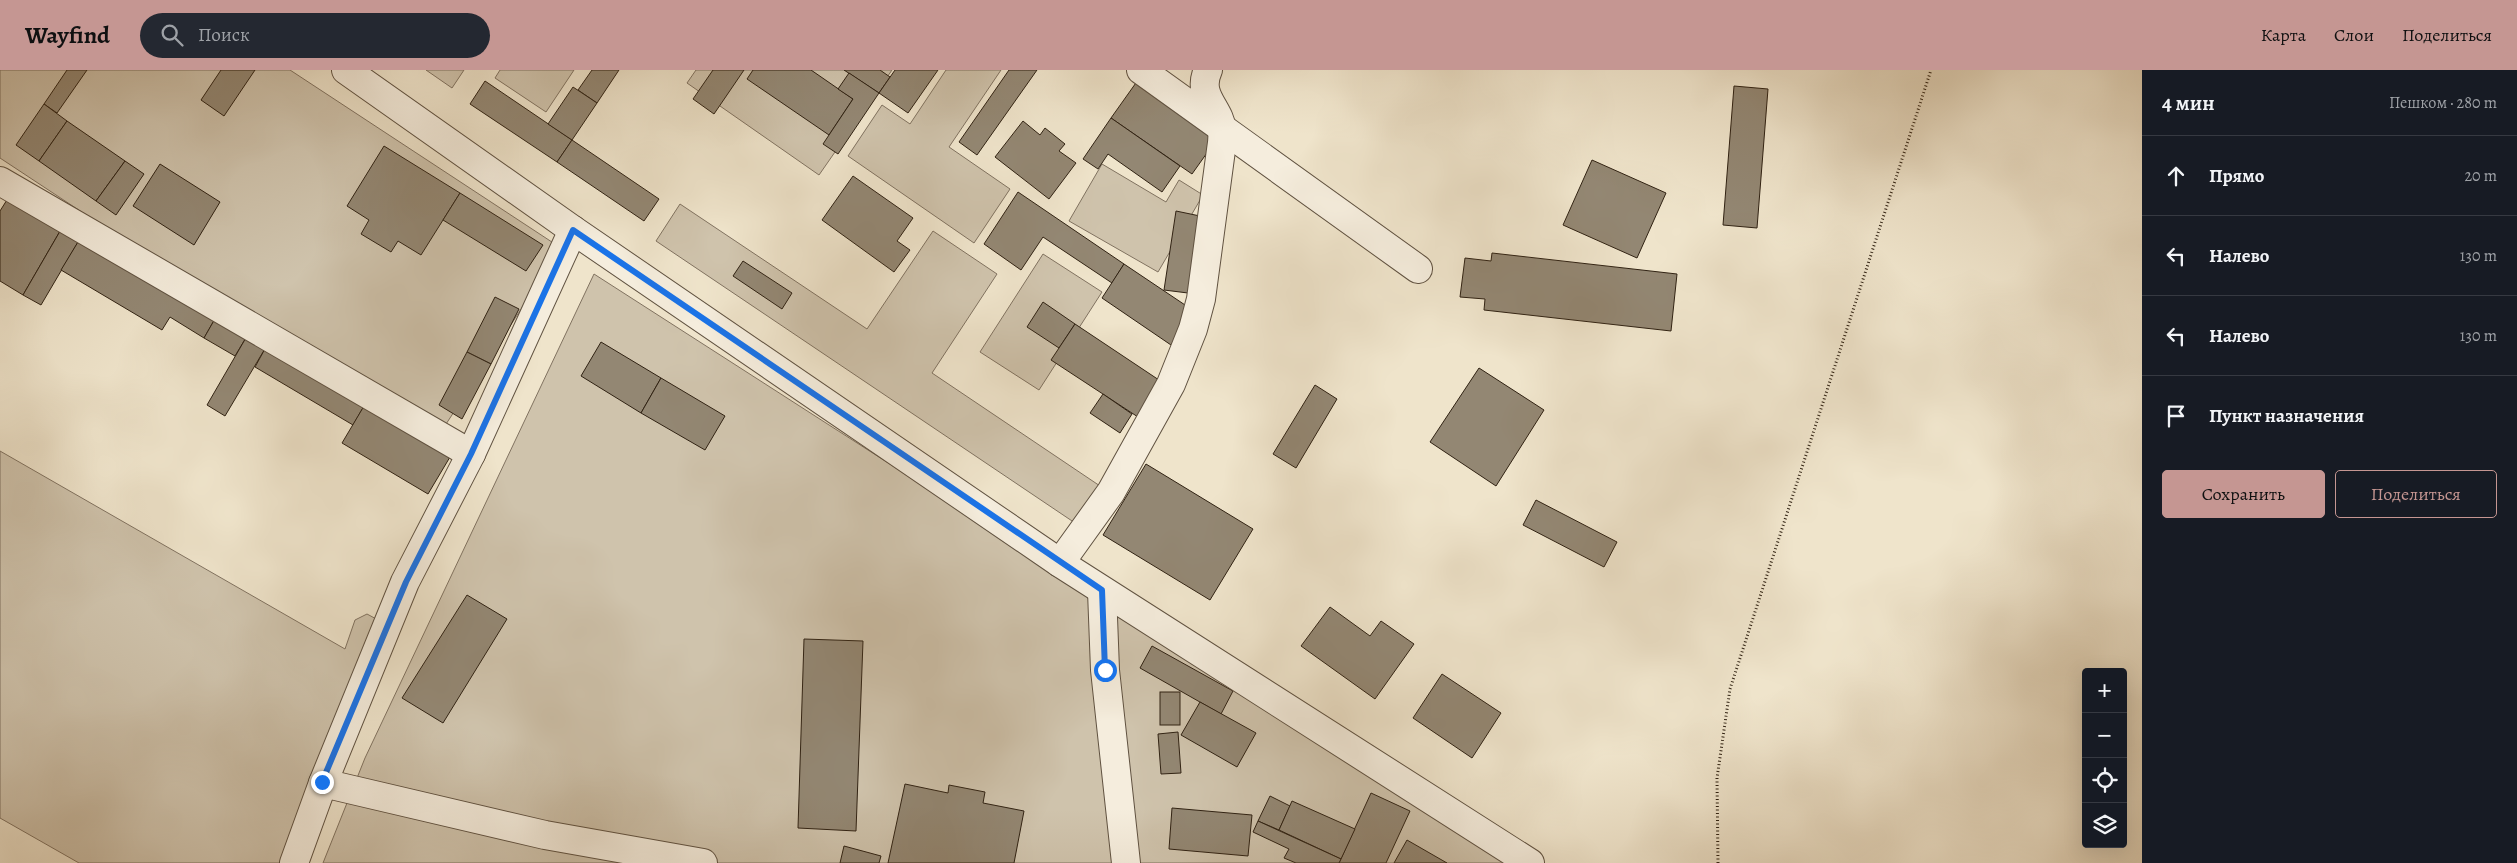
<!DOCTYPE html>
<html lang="ru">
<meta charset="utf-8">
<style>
body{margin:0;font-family:Alegreya,serif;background:#242831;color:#f1f3f6}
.controls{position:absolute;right:15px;bottom:15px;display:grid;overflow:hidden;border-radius:5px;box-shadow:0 5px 20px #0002}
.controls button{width:45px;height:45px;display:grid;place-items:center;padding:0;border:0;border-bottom:1px solid #363941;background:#171b24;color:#f1f3f6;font:25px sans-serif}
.stop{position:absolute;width:15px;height:15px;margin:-11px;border:4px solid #1a73e8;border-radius:50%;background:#fff}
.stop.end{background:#1a73e8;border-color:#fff;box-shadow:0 1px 5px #0008}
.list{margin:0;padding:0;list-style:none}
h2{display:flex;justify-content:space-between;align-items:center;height:65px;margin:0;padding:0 20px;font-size:21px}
h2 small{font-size:16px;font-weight:400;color:#9ea1a6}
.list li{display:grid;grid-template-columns:32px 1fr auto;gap:15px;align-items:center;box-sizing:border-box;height:80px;padding:0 20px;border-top:1px solid #363941}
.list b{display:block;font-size:19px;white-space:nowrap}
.list em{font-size:16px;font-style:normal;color:#9ea1a6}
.actions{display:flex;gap:10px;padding:15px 20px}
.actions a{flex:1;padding:11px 0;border:1px solid #c59692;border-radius:5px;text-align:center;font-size:18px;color:#c59692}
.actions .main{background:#c59692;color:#111}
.icon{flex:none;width:28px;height:28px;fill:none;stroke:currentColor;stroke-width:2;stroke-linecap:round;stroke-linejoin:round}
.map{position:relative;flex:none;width:2142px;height:793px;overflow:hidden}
header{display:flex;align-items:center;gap:30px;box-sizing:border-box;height:70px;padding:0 25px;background:#c59692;color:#111}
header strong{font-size:24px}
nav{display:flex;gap:28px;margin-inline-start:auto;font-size:18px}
.search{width:350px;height:45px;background:#242831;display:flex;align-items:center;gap:12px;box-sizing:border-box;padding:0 18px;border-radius:28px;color:#9ea1a6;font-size:19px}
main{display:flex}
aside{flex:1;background:#171b24}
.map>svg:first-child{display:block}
.green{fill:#cfc3ac;stroke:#807260}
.building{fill:#938773;stroke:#302213}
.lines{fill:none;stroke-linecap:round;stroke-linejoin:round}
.minor-casing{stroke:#605241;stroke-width:30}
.path{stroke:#302213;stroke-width:3;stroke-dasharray:1 2.5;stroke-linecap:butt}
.minor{stroke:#f5eddd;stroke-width:28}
.route{stroke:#1a73e8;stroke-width:6}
</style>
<header>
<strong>Wayfind</strong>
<div class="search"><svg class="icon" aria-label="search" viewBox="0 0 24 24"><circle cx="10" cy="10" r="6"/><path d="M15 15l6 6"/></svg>Поиск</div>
<nav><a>Карта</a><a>Слои</a><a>Поделиться</a></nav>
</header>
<main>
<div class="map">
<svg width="2142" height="793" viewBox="0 0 2142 793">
<rect width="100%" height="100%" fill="#efe4cb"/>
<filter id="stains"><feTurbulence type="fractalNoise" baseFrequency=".004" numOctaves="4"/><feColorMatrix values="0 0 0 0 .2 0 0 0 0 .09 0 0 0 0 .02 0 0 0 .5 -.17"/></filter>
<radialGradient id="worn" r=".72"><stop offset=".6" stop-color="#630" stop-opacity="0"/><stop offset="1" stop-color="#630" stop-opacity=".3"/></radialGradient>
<g class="green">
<path d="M 0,0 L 290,0 L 561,178 L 433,374 L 0,88 Z"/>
<path d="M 426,0 L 464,0 L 452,18 Z"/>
<path d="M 500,0 L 574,0 L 546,42 L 495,8 Z"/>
<path d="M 696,0 L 892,0 L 819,105 L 687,13 Z"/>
<path d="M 946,0 L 1001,0 L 949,77 L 1010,119 L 974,173 L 848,86 L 882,35 L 910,54 Z"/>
<path d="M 1102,94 L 1166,132 L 1179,110 L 1203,125 L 1158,202 L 1069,151 Z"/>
<path d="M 680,134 L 867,259 L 933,161 L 997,204 L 932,303 L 1106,420 L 1081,457 L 656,171 Z"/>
<path d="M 1043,184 L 1102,222 L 1039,320 L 980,282 Z"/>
<path d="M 594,204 L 1511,793 L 323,793 L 365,688 Z"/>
<path d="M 0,381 L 345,579 L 355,550 L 367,544 L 380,551 L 286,793 L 79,793 L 0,748 Z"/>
</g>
<g class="building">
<path d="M 67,0 L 87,0 L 57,43 L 44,34 Z"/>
<path d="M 221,0 L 255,0 L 224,46 L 201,30 Z"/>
<path d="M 592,0 L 619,0 L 597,33 L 578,20 Z"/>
<path d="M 713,0 L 744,0 L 714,44 L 693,29 Z"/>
<path d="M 753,0 L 811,0 L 853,29 L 829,65 L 747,9 Z"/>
<path d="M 844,0 L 880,0 L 890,7 L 879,23 Z"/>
<path d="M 895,0 L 938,0 L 908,43 L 879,23 Z"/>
<path d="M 1009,0 L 1037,0 L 977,85 L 959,72 Z"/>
<path d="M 849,3 L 879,23 L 838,84 L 823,74 L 853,29 L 838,19 Z"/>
<path d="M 1138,10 L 1219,66 L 1192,104 L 1111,48 Z"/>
<path d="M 485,11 L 572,70 L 557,92 L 470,34 Z"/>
<path d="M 1734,16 L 1768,19 L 1757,158 L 1723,155 Z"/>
<path d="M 573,17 L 597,33 L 572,70 L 548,54 Z"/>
<path d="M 44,34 L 67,51 L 39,91 L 16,75 Z"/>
<path d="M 1111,48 L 1180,96 L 1162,122 L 1108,84 L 1098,99 L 1083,89 Z"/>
<path d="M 67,51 L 125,91 L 96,131 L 39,91 Z"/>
<path d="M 1023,51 L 1040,65 L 1045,58 L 1065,74 L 1059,81 L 1076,93 L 1049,129 L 995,87 Z"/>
<path d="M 572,70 L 659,129 L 644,151 L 557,92 Z"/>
<path d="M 384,76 L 460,123 L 421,185 L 398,171 L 391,182 L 361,164 L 369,150 L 347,136 Z"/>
<path d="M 1592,90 L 1666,123 L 1637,188 L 1563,155 Z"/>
<path d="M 125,91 L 144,104 L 116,145 L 96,131 Z"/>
<path d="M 160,94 L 220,132 L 194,175 L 133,136 Z"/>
<path d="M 853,106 L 913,148 L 897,171 L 910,180 L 894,202 L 822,150 Z"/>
<path d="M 1018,122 L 1124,194 L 1112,213 L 1043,167 L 1021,200 L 984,174 Z"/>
<path d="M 460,123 L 543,175 L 526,201 L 443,150 Z"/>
<path d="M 10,125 L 63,156 L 23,225 L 0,211 L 0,141 Z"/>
<path d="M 1176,141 L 1200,146 L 1188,223 L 1164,220 Z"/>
<path d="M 63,156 L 81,167 L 41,235 L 23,225 Z"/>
<path d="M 81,167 L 216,247 L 204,268 L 170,247 L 162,260 L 61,200 Z"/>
<path d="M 1492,183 L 1677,204 L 1671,261 L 1484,240 L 1485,229 L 1460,227 L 1465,188 L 1491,191 Z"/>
<path d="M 743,191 L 792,223 L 782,239 L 733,206 Z"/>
<path d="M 1124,194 L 1194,241 L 1171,275 L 1102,228 Z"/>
<path d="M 495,227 L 519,239 L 491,294 L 467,282 Z"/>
<path d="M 1043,232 L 1075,254 L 1059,278 L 1027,257 Z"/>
<path d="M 216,247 L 247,266 L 235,286 L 204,268 Z"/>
<path d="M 1075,254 L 1162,312 L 1138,347 L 1051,290 Z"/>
<path d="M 247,266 L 266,277 L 225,346 L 207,335 Z"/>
<path d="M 601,272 L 661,308 L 641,343 L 581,306 Z"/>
<path d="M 266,277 L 364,336 L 353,355 L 255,297 Z"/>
<path d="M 467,282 L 491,294 L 462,349 L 439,335 Z"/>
<path d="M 1479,298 L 1544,340 L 1496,416 L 1430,372 Z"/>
<path d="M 661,308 L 725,346 L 705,380 L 641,343 Z"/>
<path d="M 1315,315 L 1337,329 L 1296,398 L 1273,384 Z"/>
<path d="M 1103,324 L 1132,344 L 1120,363 L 1090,343 Z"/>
<path d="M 364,336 L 450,387 L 428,424 L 342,373 Z"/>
<path d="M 1146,394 L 1253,459 L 1210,530 L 1103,465 Z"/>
<path d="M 1536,430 L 1617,472 L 1604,497 L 1523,455 Z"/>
<path d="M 467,525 L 507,549 L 443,653 L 402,628 Z"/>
<path d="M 1330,537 L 1370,566 L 1381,551 L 1414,574 L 1375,629 L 1301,576 Z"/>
<path d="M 804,569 L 863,571 L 856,761 L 798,758 Z"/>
<path d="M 1152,576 L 1233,621 L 1221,644 L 1140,598 Z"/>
<path d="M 1442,604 L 1501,643 L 1472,688 L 1413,648 Z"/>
<rect x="1160" y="622" width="20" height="33"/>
<path d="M 1200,632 L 1256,663 L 1237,697 L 1181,665 Z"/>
<path d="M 1178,662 L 1181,703 L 1161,704 L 1158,664 Z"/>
<path d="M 905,714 L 948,723 L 949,715 L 985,722 L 983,733 L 1024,741 L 1014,793 L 888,793 Z"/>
<path d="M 1371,723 L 1410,741 L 1386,793 L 1339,793 Z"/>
<path d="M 1270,726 L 1290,736 L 1279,760 L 1258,751 Z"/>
<path d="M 1292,731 L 1355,759 L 1341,789 L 1279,760 Z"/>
<path d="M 1172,738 L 1252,745 L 1248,786 L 1169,779 Z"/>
<path d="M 1258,751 L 1341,789 L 1339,793 L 1296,793 L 1284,788 L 1289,779 L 1253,762 Z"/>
<path d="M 1407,770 L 1447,793 L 1394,793 Z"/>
<path d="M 844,776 L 881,786 L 879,793 L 840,793 Z"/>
</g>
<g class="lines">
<defs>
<g id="minor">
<path d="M 346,0 L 573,160 L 1060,493 L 1530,793"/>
<path d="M 1141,0 L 1418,199"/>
<path d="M 0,111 L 471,384"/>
<path d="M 1060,493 L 1111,422 L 1171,314 L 1193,259 L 1201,229 L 1221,80 C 1222,74 1223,66 1222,60 C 1220,38 1196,26 1208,0"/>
<path d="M 1102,521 L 1105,600 L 1126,793"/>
<path d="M 323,713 L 545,765 L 703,793"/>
<path d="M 294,793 L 323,713 L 405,512 L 471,384 L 573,160"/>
</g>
</defs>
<use href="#minor" class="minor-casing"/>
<path class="path" d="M 1718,793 L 1717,708 L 1730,619 L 1931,0"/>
<use href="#minor" class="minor"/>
</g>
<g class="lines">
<path class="route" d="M 322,712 L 406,512 L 471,384 L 573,160 L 1102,520 L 1105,600"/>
</g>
<rect width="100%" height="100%" filter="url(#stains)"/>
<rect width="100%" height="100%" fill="url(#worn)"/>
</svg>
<div class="controls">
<button>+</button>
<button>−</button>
<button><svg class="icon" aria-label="locate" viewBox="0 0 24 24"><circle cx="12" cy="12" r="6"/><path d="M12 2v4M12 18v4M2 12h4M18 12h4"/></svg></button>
<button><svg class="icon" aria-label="layers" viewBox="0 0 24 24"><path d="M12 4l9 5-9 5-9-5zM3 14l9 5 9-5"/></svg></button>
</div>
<div class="stop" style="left:1105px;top:600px"></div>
<div class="stop end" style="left:322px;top:712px"></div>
</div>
<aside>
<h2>4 мин<small>Пешком · 280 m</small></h2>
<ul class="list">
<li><svg class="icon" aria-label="ahead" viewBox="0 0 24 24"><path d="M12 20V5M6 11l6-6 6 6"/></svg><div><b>Прямо</b></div><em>20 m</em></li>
<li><svg class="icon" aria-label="left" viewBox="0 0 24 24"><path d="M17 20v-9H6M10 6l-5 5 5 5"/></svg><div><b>Налево</b></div><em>130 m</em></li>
<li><svg class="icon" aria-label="left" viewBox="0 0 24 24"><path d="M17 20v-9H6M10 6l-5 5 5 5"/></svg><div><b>Налево</b></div><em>130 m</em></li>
<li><svg class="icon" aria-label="arrive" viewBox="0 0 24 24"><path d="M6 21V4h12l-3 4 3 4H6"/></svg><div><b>Пункт назначения</b></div></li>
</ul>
<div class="actions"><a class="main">Сохранить</a><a>Поделиться</a></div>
</aside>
</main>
